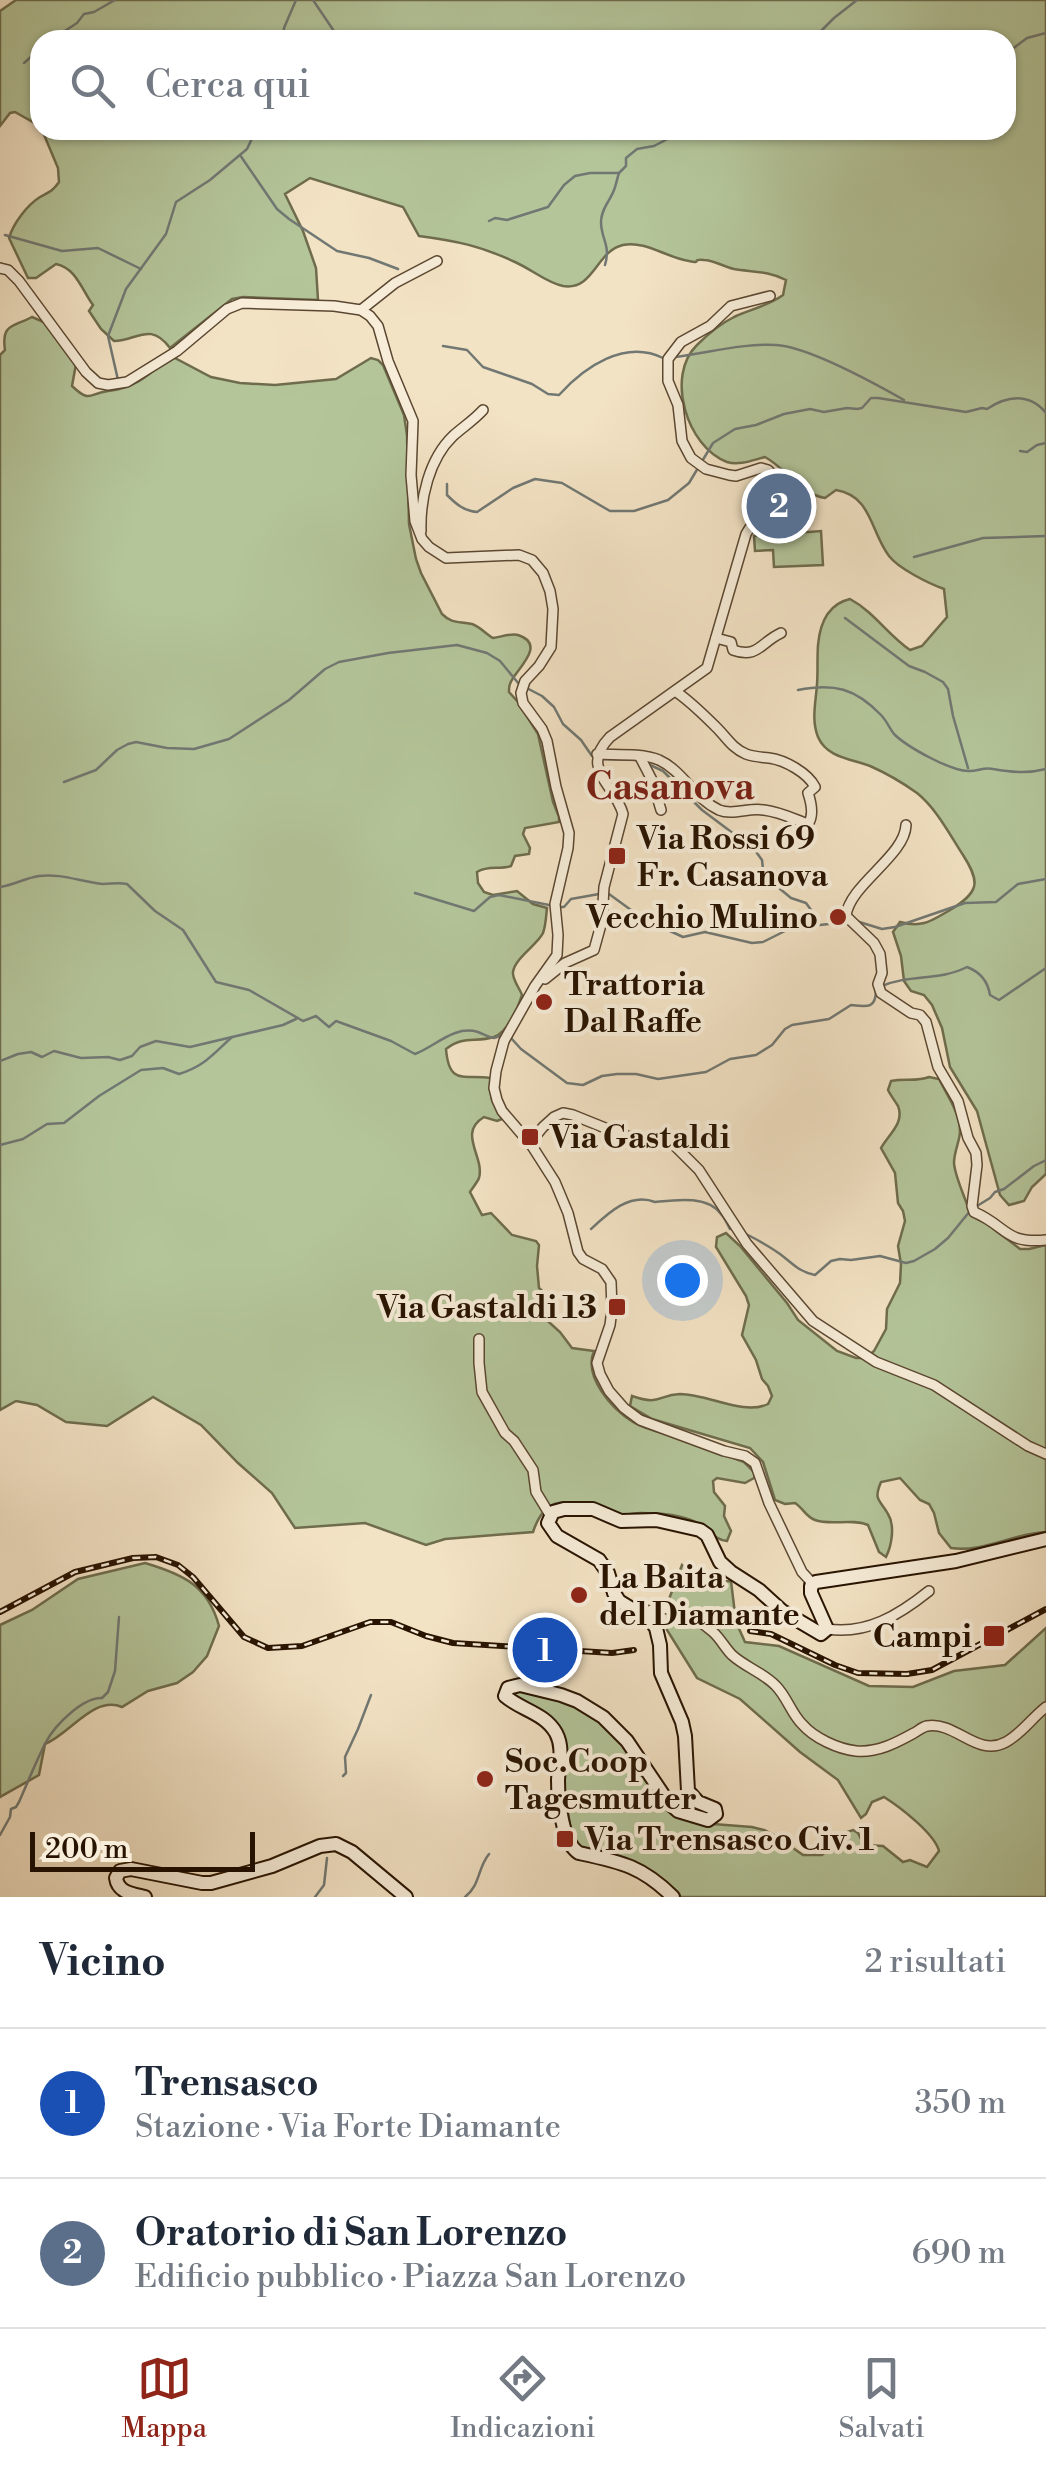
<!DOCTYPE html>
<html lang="it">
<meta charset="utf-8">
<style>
body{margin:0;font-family:"Libre Bodoni",serif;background:#f6f6f7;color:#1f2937}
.scale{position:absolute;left:30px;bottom:25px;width:225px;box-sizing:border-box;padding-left:10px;border:5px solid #281300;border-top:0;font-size:28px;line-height:35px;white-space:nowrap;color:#281300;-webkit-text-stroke:8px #f7edd9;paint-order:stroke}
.you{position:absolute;left:682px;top:1280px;width:35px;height:35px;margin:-25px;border:8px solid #fff;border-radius:50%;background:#1a73e8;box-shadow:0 0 0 15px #1a73e833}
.badge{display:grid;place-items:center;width:65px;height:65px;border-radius:50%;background:#8f2418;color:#fff;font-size:32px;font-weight:700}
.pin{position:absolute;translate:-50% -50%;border:5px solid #fff;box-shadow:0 2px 10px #0006}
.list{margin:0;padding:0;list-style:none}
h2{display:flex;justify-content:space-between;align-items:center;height:130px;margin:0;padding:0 40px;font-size:42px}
h2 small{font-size:32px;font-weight:400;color:#747a83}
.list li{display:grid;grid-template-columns:65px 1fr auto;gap:30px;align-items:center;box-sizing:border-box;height:150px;padding:0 40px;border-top:2px solid #e0e1e3}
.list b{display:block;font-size:38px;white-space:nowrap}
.list p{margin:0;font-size:32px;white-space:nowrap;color:#747a83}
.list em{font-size:32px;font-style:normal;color:#747a83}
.icon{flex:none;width:55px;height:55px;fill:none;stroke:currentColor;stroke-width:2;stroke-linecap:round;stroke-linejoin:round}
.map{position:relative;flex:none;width:1046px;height:1897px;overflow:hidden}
.search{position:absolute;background:#fff;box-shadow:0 2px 8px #0004;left:30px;right:30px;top:30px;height:110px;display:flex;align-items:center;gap:25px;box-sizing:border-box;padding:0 35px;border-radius:30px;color:#747a83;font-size:38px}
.sheet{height:430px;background:#fff}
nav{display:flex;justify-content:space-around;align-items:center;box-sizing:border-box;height:140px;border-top:2px solid #e0e1e3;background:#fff;font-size:28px;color:#747a83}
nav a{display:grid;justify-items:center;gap:5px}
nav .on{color:#8f2418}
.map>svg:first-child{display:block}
.green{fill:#b4c59a;stroke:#6e6c4d;stroke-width:2.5}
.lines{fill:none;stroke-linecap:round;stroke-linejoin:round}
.stream{stroke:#717873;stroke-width:2.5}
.minor-casing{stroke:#5b4731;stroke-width:12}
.secondary-casing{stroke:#281300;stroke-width:16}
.minor{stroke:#f7edd9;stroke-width:9}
.secondary{stroke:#f7edd9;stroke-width:12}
.rail-casing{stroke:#281300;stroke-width:6}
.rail{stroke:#f7edd9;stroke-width:2.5;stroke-dasharray:8;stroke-linecap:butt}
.poi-dot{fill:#8f2418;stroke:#f7edd9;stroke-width:4}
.labels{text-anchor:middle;stroke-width:8;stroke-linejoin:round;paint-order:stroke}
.poi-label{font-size:32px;font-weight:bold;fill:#281300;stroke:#f7edd9;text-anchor:start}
.quarter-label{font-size:38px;font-weight:bold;fill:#7a1f14;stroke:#f7edd9}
</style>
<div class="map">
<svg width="1046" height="1897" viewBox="0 0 1046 1897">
<rect width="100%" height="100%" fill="#f3e3c5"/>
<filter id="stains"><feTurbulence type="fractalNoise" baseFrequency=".002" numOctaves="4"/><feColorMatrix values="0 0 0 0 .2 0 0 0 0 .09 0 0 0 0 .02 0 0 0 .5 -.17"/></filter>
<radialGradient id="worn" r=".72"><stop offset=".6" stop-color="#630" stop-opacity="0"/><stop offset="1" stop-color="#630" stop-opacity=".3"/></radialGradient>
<g class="green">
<path d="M 16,0 L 1046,0 L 1046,1174 L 1032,1187 L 1024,1201 L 1009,1205 L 1000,1195 L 977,1111 L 950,1067 L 942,1028 L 932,1005 L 924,995 L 911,991 L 904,981 L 901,956 L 893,932 L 900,922 C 923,928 931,921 950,910 C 979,892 981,883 963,855 C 950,835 936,808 917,793 C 903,783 886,773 870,766 C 852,759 827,758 818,737 C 811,720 816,701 817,684 C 818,671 817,658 818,645 C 820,623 828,604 850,599 C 874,612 888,635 910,650 L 922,646 L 947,617 L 944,589 C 930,584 899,569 889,556 C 870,531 872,496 836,490 L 825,498 C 800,494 787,469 765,457 C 753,460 739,466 727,462 C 687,447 665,376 697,345 C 707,335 722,323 734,317 C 751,309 768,306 783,295 L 786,280 C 769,271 752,272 734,269 C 724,267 714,260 704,260 C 689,259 704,264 689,261 C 667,258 645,240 623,245 C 596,251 594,291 563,286 C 547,283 531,269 515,262 C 481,246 457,241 419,236 L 403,207 L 310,178 L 285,194 L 303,231 L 316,268 L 318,300 L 243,297 L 232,299 L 170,348 C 150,321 137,341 114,341 L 101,329 L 89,311 L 93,305 C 82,290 76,268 56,264 L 36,278 L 28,278 L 9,238 C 13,224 27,205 40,197 C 49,192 53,191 59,182 L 58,168 L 42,130 L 1006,130 L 1006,40 L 40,40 L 40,126 L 15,112 L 10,113 L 0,126 L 0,11 Z"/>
<path d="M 32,317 L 46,323 L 76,364 L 72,386 C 91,404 89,393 108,391 C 137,388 149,374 171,356 L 211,377 L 240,383 L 275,385 L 336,379 L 371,358 L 378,360 L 383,365 L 404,415 L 407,435 L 409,524 L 416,559 L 421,573 L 442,614 C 452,624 459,621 472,624 C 479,626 486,634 493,638 C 501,637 511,633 518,635 C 549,645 513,672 510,684 C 509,686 509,689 509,692 L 518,702 L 538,734 L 553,802 L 559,817 L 559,822 L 525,828 L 523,834 L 530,848 L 529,854 L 515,856 L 511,866 C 500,870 488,865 477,872 L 478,883 L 484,892 L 493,895 L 517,891 L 533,904 L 547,908 C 546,916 546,925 543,933 C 538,944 515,958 513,972 C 512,979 520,989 522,995 C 518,1008 508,1032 494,1037 C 475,1043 464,1035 446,1049 C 449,1086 464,1074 490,1078 L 492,1100 L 502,1119 L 497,1121 L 484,1117 C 457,1133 485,1157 479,1178 C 478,1181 472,1189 470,1192 L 482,1215 L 491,1213 L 512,1235 L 536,1241 L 539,1245 L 537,1266 L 539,1288 L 549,1297 L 539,1309 L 540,1314 L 560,1332 L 572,1348 L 594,1351 C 583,1377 612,1409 633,1422 C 646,1430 663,1433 677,1437 C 700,1445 722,1454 744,1462 L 755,1473 L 754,1478 L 745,1483 L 717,1478 L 713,1481 L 714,1492 L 725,1506 L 724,1516 L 731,1531 L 727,1541 C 712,1540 706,1524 688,1519 C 674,1514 656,1513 641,1513 C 634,1513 625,1516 618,1515 C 582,1511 550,1481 533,1532 L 445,1539 L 426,1545 L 365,1523 L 295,1528 L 272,1493 L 238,1463 L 201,1425 L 153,1397 L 107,1426 L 66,1422 L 37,1405 L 16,1401 L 0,1410 L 0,355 L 5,350 C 1,323 14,327 32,317 Z"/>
<path d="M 821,531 L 823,565 L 774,567 L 773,550 L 755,551 L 754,536 Z"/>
<path d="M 929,1077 L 939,1079 C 947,1095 960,1113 960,1131 C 960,1141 954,1151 954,1163 C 955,1178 967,1201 971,1216 L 989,1225 L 1020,1249 L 1029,1249 L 1046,1245 L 1046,1532 C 1014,1533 983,1553 951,1548 L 939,1533 L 934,1513 L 929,1504 L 920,1500 L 900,1478 L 881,1482 C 873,1501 880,1499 888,1514 C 895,1525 892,1545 886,1557 L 879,1552 L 868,1525 C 852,1518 831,1526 815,1520 C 806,1517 803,1508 795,1503 L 785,1504 L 775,1500 L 763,1462 L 750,1448 L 652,1419 L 630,1406 L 632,1396 C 660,1406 658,1395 680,1394 C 708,1394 744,1416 768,1404 L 772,1396 L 768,1386 L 762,1379 L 756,1360 L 742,1335 L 749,1305 L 746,1296 L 716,1247 L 717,1237 L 726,1233 L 740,1246 L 787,1303 L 798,1320 L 837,1351 L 856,1358 L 866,1358 L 874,1351 L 886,1329 L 887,1309 L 900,1283 L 901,1264 L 898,1246 L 905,1221 L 903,1211 L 898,1203 L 895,1173 L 881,1148 C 888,1135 905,1123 898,1106 C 895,1101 891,1096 888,1090 L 891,1081 C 905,1078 916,1082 929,1077 Z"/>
<path d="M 145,1563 C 182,1574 208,1585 219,1626 L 207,1656 L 193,1672 L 177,1683 L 148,1691 L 122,1707 C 94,1695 70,1734 45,1744 L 39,1775 L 0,1797 L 0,1625 L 32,1610 L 78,1579 Z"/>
<path d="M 682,1565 C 699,1578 710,1583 731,1581 L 736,1622 L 745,1642 L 779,1646 L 869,1686 L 913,1687 L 954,1671 L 1005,1665 L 1046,1628 L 1046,1897 L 681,1897 C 656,1866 617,1859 580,1849 L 573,1843 L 561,1772 L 564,1742 L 512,1697 L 509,1691 L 515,1689 L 567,1700 L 600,1721 L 638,1761 L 664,1804 L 713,1824 L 752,1827 L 764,1830 L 776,1836 L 803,1855 L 822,1855 L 847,1832 L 853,1830 L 858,1833 L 864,1845 L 883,1846 L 903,1862 L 910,1860 L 927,1867 L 939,1851 C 935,1834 900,1807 884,1797 L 872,1802 L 866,1814 L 861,1818 L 838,1780 L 800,1752 L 740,1699 L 697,1678 L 667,1630 L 669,1599 Z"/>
</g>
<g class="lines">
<g class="stream">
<path d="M 313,0 L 340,40"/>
<path d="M 51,40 L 77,23 L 84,14 L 94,12 L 115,0"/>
<path d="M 283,40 L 284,28 L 296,0"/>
<path d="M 812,40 L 834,18 L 857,0"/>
<path d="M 1007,53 L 1027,38 L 1046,33"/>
<path d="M 24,63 L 40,49"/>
<path d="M 240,155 L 277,209 L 289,219 L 337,251 L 369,258 L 398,269"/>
<path d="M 489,221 L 495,218 L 507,220 L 548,207 L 564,185 L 575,176 L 590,173 L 619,173 L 626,166 L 626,158 L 637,149 L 654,146 L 685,130"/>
<path d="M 5,235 L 62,251 L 98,248 L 141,269"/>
<path d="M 605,265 C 611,245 601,239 601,222 C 601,209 610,201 614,190 C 616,185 617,179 619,173"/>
<path d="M 443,346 L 467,350 L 483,367 L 532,384 L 548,394 L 559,395 C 584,367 625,339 663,358"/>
<path d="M 675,357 C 708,353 743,343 776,345 C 809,347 874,383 904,400"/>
<path d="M 118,380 L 108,336 L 126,289 L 166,234 L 176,202 L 210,180 L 247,149 L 256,130"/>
<path d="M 1020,451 L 1027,452 L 1037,445 L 1046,443"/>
<path d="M 447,484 L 447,495 C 456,504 464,511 477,512 L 513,488 L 535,479 L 562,483 L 610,511 L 634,511 L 668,500 L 689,483 L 713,443 L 735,429 L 756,425 L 784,414 L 810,409 L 824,412 L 847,408 L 857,409 L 862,408 L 871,398 L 878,398 L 966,412 L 982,408 L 987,409 C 1006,396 1029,392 1046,413"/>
<path d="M 914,557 L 983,538 L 1046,536"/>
<path d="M 845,618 L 909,666 L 925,672 L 943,682 L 948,689 L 953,716 L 968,768"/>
<path d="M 798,690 C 834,683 855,688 881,715 C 887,721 889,728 894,734 C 907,747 952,772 970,771 C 978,771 984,767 993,769 C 1011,772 1027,774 1046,769"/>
<path d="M 601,759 L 638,760"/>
<path d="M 646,763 L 663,771 L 702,810 L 754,849 L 762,860 L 763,869 L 768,879 L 791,898 L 806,903 L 819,921"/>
<path d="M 64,782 L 96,770 L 117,750 L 128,744 L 136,742 L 167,748 L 194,749 L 229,739 L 289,700 L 325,669 L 339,662 L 388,653 L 457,645 L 487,653 L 500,661 L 519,684 L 542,696 L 554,707 L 563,724 L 581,740 L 592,756"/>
<path d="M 0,887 C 14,885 25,878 39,876 C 61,873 81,882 103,884 C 112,884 118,882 127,884 L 155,911 L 183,930 L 216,982 L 249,990 L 303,1021 L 316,1016 L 329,1027 L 336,1021 L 391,1041 L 415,1054 C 436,1046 454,1025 478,1032 C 483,1034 488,1037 494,1038 L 503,1035 L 511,1038 L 521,1049 L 567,1083 L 583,1085 L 602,1076 L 617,1074 L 636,1074 L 658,1079 L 706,1072 L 730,1059 L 756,1055 L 772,1045 L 785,1029 L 792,1025 L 829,1019 L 851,1005 C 867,1007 876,1009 876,990"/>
<path d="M 415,893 L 474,911 L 490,897 L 499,895 L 559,907 L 564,907 L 571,899 L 599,894"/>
<path d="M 609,894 L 642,918 L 683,937 L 705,932 L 752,943 L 763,942 L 791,928 L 848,922"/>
<path d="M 856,921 L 882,929 L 895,927 L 965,903 L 996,902 L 1018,884 L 1046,879"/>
<path d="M 882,986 C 910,974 940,981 967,967 C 980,972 988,982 990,995 L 999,1000 L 1046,968"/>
<path d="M 0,1061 L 18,1054 L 31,1052 L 42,1057 L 54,1051 L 81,1058 L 108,1057 L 120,1060 L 132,1056 L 140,1047 L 156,1041 L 190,1047 L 283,1025 L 296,1019"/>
<path d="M 0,1145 L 23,1139 L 47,1124 L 64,1123 L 99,1096 L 141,1070 L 163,1068 L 179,1074 C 205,1066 213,1054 232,1037"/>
<path d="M 977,1206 L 990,1198 L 995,1192 L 1004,1189 L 1034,1166 L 1046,1160"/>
<path d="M 591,1229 C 608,1213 630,1192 655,1202 C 675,1200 707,1195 721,1214 C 725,1218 727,1224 730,1229"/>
<path d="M 744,1233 C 756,1239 769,1246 780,1254 C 792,1263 799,1272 815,1275 L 831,1261 L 840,1259 L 851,1260 L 880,1256 L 906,1263 L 914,1261 L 935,1249 L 948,1238 L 970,1211"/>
<path d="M 343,1776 L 346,1773 L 345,1757 L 358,1729 L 371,1695"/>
<path d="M 0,1835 L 10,1817 L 11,1809 L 16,1807 L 19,1802 C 28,1782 36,1761 46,1742 C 55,1725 83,1697 102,1698 L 108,1692 L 115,1671 L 119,1617"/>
<path d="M 315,1897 L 324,1885 L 327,1858"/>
<path d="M 465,1897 C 481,1884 477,1869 489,1854"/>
</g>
<defs>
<g id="minor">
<path d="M 0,268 L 8,270 L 19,281 L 86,372 L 98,383 L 108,385 L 127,382 L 177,351 L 227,309 L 242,303 L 334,306 L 361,310 L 370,316 L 378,326 L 388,361 L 413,421 L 411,475 L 415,521 L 422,539 L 429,547 L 446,558 L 519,555 L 532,560 L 543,573 L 550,591 L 553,609 L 551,647 L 539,666 L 525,681 L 521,693 L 523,703 L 542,729 L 547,741 L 556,787 L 569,833 L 568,848 L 555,904 L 558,935 L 557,955 L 535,986 L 504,1041 L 496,1071 L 494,1088 L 497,1100 L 502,1111 L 532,1146 L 555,1182 L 568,1213 L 578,1252 L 583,1259 L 602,1269 L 611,1282 L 612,1309 L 610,1325 L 597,1363 L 600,1374 L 609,1391 L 624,1408 L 640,1420 L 724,1451 L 745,1456 L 755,1463 L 769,1503 L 802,1572 L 813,1584"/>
<path d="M 361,310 L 395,283 L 437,261"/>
<path d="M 421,531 C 420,499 429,459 453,436 C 463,427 474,420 483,410"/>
<path d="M 716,638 L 731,642 L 733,650 C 758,659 761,642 781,633"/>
<path d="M 597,754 C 616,755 642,753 659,760 C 683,771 695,799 719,810 C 733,816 749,807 764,810 C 780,812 794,819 808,824 C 814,816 811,802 808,793 L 815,787 C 808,773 785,760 769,758 C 761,757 754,757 746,754 C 732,748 727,738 717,728 C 704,715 690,701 675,691"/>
<path d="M 640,757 L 652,780 L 661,810"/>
<path d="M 906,825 C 905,856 849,885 846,916 L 874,943 L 880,954 L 882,973 L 878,984 L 881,993 L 911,1013 L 920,1015 L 926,1022 L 938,1067 L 958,1101 L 968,1138 L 976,1153 L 977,1165 L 972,1206 L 974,1212 C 1007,1226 1004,1244 1046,1240"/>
<path d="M 545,979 L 565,963 L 594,950 L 602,921 L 604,887 L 623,814 C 615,784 579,769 610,737 L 707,668 L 746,534 C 759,509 775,523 798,516 L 800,511 L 797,503 L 768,470 L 761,468 L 736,476 L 729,475 L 706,469 L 691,458 L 682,441 L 678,405 L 668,381 L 668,359 L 681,342 L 710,326 L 731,306 L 770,296"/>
<path d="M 532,1146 L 534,1138 L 543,1127 L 554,1117 L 563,1113 L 573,1115 L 625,1136 L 671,1142 L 699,1170 L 747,1244 L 813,1321 L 876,1362 L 934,1385 L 1028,1446 L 1046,1454"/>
<path d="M 479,1339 L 479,1363 L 482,1392 L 505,1433 L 514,1441 L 533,1470 L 536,1492 L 550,1515"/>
<path d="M 646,1617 L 651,1610 C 673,1604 696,1617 713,1632 C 720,1638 725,1648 732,1655 C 745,1667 764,1673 776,1686 C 787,1697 791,1713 802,1724 C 814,1738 838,1749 856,1751 C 877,1753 896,1743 914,1733 C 918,1731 922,1727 927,1726 C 956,1721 977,1758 1006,1742 C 1021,1734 1032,1718 1046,1707"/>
<path d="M 827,1629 C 867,1635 899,1615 929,1591"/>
</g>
<g id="secondary">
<path d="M 145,1897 C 133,1894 118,1893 116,1878 L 120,1871 L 131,1869 L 202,1883 L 211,1883 L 272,1866 L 320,1846 L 336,1844 L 352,1852 L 406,1897"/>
<path d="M 673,1897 C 642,1866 621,1862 579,1853 C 562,1843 558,1800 558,1780 C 559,1763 564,1748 556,1733 C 545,1713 521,1710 505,1696 L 508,1688 L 520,1685 L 561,1695 L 577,1701 L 603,1717 L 627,1741 L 668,1802 L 678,1811 L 708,1820 L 716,1814 L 715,1809 L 698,1802 L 688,1791 L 685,1736 L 682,1722 L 661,1673 L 660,1645 L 656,1628 L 650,1620 L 619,1601 L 614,1593 L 608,1573 L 599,1560 L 557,1536 L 548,1523 L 553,1512 L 564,1509 L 593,1509 L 621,1521 L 656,1520 L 700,1530 L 707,1535 L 720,1562 L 731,1572 L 759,1590 L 782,1611 L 821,1634 L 827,1629 L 811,1593 L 811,1586 L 816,1582 L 956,1561 L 1046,1539"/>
</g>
</defs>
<use href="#minor" class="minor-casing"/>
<use href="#secondary" class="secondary-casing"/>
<use href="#minor" class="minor"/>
<use href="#secondary" class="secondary"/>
<defs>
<g id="rail">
<path d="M 0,1612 L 75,1572 L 133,1558 L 156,1557 L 178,1565 L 193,1577 L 244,1637 L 268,1648 L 302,1646 L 370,1622 L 391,1622 L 426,1636 L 453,1643 L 612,1653 L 634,1650"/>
<path d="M 750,1631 L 771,1634 L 835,1665 L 858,1673 L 907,1674 L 932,1670 L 1046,1609"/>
</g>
</defs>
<use href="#rail" class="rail-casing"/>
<use href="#rail" class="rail"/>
</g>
<g class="poi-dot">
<rect x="607" y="846" width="20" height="20" rx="5"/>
<circle cx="838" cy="917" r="10"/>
<circle cx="544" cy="1002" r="10"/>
<rect x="520" y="1127" width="20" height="20" rx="5"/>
<rect x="607" y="1297" width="20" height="20" rx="5"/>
<circle cx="579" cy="1595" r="10"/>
<rect x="982" y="1624" width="24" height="24" rx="5"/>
<circle cx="485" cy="1779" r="10"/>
<rect x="555" y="1829" width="20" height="20" rx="5"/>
</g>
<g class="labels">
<g class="poi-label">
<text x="637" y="849">Via Rossi 69<tspan x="637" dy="37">Fr. Casanova</tspan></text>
<text x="818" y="928" text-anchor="end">Vecchio Mulino</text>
<text x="564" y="995">Trattoria<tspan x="564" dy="37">Dal Raffe</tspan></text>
<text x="550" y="1148">Via Gastaldi</text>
<text x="597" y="1318" text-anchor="end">Via Gastaldi 13</text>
<text x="599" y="1588">La Baita<tspan x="599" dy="37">del Diamante</tspan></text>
<text x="972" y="1647" text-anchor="end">Campi</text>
<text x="505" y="1772">Soc.Coop<tspan x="505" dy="37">Tagesmutter</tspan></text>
<text x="585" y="1850">Via Trensasco Civ. 1</text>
</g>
<g class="quarter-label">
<text x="670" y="799">Casanova</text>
</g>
</g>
<rect width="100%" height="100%" filter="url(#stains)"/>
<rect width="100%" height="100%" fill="url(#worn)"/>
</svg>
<div class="scale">200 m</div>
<div class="you"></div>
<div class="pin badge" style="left:545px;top:1650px;background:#1a4fb4">1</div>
<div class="pin badge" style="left:779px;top:506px;background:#5c6f8a">2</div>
<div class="search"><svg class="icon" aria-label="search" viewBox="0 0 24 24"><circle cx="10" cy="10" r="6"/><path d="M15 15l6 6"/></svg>Cerca qui</div>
</div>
<section class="sheet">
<h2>Vicino<small>2 risultati</small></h2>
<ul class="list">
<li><span class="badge" style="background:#1a4fb4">1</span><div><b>Trensasco</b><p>Stazione · Via Forte Diamante</p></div><em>350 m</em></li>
<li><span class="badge" style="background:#5c6f8a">2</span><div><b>Oratorio di San Lorenzo</b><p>Edificio pubblico · Piazza San Lorenzo</p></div><em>690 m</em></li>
</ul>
</section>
<nav>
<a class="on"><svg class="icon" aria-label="map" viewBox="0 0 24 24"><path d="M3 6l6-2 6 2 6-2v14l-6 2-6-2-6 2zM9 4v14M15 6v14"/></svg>Mappa</a>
<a><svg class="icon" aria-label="directions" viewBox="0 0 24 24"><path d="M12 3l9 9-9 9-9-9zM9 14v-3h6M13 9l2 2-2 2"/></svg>Indicazioni</a>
<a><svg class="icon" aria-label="saved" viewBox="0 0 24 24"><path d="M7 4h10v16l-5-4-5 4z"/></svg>Salvati</a>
</nav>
